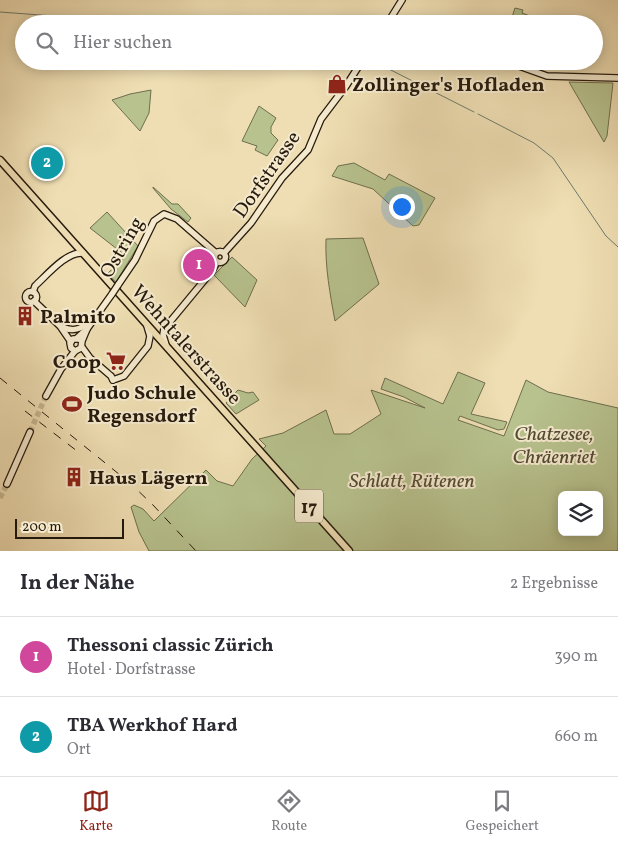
<!DOCTYPE html>
<html lang="de">
<meta charset="utf-8">
<style>
body{margin:0;font-family:Vollkorn,serif;background:#f2f2f3;color:#2b2b33}
.controls{position:absolute;right:15px;bottom:15px;display:grid;overflow:hidden;border-radius:8px;box-shadow:0 2px 12px #0003}
.controls button{width:45px;height:45px;display:grid;place-items:center;padding:0;border:0;border-bottom:1px solid #e1e1e2;background:#fff;color:#2b2b33;font:25px sans-serif}
.scale{position:absolute;left:15px;bottom:12px;width:109px;box-sizing:border-box;padding-left:5px;border:2px solid #261a0d;border-top:0;font-size:14px;line-height:18px;white-space:nowrap;color:#261a0d;-webkit-text-stroke:4px #f5eace;paint-order:stroke}
.you{position:absolute;left:401px;top:206px;width:18px;height:18px;margin:-12px;border:4px solid #fff;border-radius:50%;background:#1a73e8;box-shadow:0 0 0 8px #1a73e833}
.badge{display:grid;place-items:center;width:32px;height:32px;border-radius:50%;background:#8f2418;color:#fff;font-size:16px;font-weight:700}
.pin{position:absolute;translate:-50% -50%;border:2px solid #fff;box-shadow:0 1px 5px #0006}
.list{margin:0;padding:0;list-style:none}
h2{display:flex;justify-content:space-between;align-items:center;height:65px;margin:0;padding:0 20px;font-size:21px}
h2 small{font-size:16px;font-weight:400;color:#7c7c81}
.list li{display:grid;grid-template-columns:32px 1fr auto;gap:15px;align-items:center;box-sizing:border-box;height:80px;padding:0 20px;border-top:1px solid #e1e1e2}
.list b{display:block;font-size:19px;white-space:nowrap}
.list p{margin:0;font-size:16px;white-space:nowrap;color:#7c7c81}
.list em{font-size:16px;font-style:normal;color:#7c7c81}
.icon{flex:none;width:28px;height:28px;fill:none;stroke:currentColor;stroke-width:2;stroke-linecap:round;stroke-linejoin:round}
.map{position:relative;flex:none;width:618px;height:551px;overflow:hidden}
.search{position:absolute;background:#fff;box-shadow:0 2px 12px #0003;left:15px;right:15px;top:15px;height:55px;display:flex;align-items:center;gap:12px;box-sizing:border-box;padding:0 18px;border-radius:28px;color:#7c7c81;font-size:19px}
.sheet{height:225px;background:#fff}
nav{display:flex;justify-content:space-around;align-items:center;box-sizing:border-box;height:70px;border-top:1px solid #e1e1e2;background:#fff;font-size:14px;color:#7c7c81}
nav a{display:grid;justify-items:center;gap:2px}
nav .on{color:#8f2418}
.map>svg:first-child{display:block}
.green{fill:#b7c28e;stroke:#6e6e4e;fill-rule:evenodd}
.lines{fill:none;stroke-linecap:round;stroke-linejoin:round}
.stream{stroke:#6c7b6d;stroke-width:1}
.secondary-tunnel{stroke:#c7b792;stroke-width:5.5;stroke-dasharray:5.5 3;stroke-linecap:butt}
.secondary-casing{stroke:#261a0d;stroke-width:8}
.primary-casing{stroke:#261a0d;stroke-width:9}
.secondary{stroke:#f5eace;stroke-width:5.5}
.primary{stroke:#efdeb3;stroke-width:6}
.rail{stroke:#261a0d;stroke-width:1;stroke-dasharray:9 9;stroke-linecap:butt}
.secondary-bridge-casing{stroke:#261a0d;stroke-width:8;stroke-linecap:butt}
.secondary-bridge{stroke:#f5eace;stroke-width:5.5}
.labels{text-anchor:middle;stroke-width:4;stroke-linejoin:round;paint-order:stroke}
.shield{fill:#f5eace;stroke:#645847;stroke-width:1}
.shield-label{font-size:19px;font-weight:bold;fill:#261a0d}
.poi-label{font-size:20px;font-weight:bold;fill:#261a0d;stroke:#f5eace;text-anchor:start}
.street-label{font-size:20px;fill:#261a0d;stroke:#f5eace}
.park-label{font-size:20px;font-style:italic;fill:#524c34;stroke:#f5eace}
</style>
<div class="map">
<svg width="618" height="551" viewBox="0 0 618 551">
<rect width="100%" height="100%" fill="#efdeb3"/>
<filter id="stains"><feTurbulence type="fractalNoise" baseFrequency=".004" numOctaves="4"/><feColorMatrix values="0 0 0 0 .2 0 0 0 0 .09 0 0 0 0 .02 0 0 0 .5 -.17"/></filter>
<radialGradient id="worn" r=".72"><stop offset=".6" stop-color="#630" stop-opacity="0"/><stop offset="1" stop-color="#630" stop-opacity=".3"/></radialGradient>
<g class="green">
<path d="M 515,8 L 523,10 L 522,13 L 530,16 L 530,24 L 526,24 L 512,17 Z"/>
<path d="M 569,82 L 613,83 L 607,136 L 604,142 Z"/>
<path d="M 151,90 L 149,113 L 140,131 L 112,100 L 130,94 Z"/>
<path d="M 259,106 L 276,118 L 271,127 L 271,133 L 278,140 L 267,156 L 255,150 L 257,146 L 242,141 Z"/>
<path d="M 354,163 L 385,180 L 389,174 L 435,198 L 419,225 L 413,226 L 373,189 L 332,176 L 338,166 Z"/>
<path d="M 153,187 L 172,204 L 178,204 L 191,218 L 188,222 L 171,209 L 153,188 Z"/>
<path d="M 107,212 L 138,246 L 116,282 L 107,274 L 126,256 L 90,228 Z"/>
<path d="M 363,238 L 379,284 L 335,321 C 330,294 325,267 326,239 Z"/>
<path d="M 232,257 L 257,280 L 245,307 L 214,275 Z"/>
<path d="M 458,372 L 485,383 L 471,414 L 507,422 L 504,429 L 498,430 L 460,416 L 458,420 L 504,436 L 526,380 L 548,392 L 618,408 L 618,551 L 149,551 L 148,549 L 139,532 L 131,507 L 134,505 L 143,509 L 154,521 L 206,470 L 217,481 L 233,486 L 252,459 L 266,446 L 259,439 L 283,433 L 326,410 L 334,434 L 350,434 L 381,414 L 371,390 L 425,408 L 404,397 L 381,389 L 385,378 L 443,404 ZM 562,495 L 599,495 L 599,532 L 562,532 Z"/>
<path d="M 238,390 L 248,393 L 253,392 L 259,400 L 236,414 L 226,403 Z"/>
</g>
<g class="lines">
<g class="stream">
<path d="M 0,12 L 161,24"/>
<path d="M 373,61 L 474,112"/>
<path d="M 478,114 L 534,143 L 553,158 L 606,236 L 618,247"/>
</g>
<g class="secondary-tunnel">
<path d="M 30,432 L 46,396"/>
<path d="M 0,498 L 7,484"/>
</g>
<defs>
<g id="secondary">
<path d="M 391,18 L 412,24"/>
<path d="M 387,24 L 402,0"/>
<path d="M 505,61 L 547,76 L 618,78"/>
<circle cx="220" cy="257" r="5.5"/>
<path d="M 224,253 L 251,223 L 282,178 L 308,150 L 321,119 L 346,86 L 362,61"/>
<path d="M 118,285 L 135,260 L 154,221 L 164,214 L 177,219 L 216,253"/>
<circle cx="31" cy="297" r="5.5"/>
<path d="M 33,292 L 35,286 C 47,275 67,251 83,253"/>
<path d="M 34,301 L 60,326 L 71,342"/>
<path d="M 62,327 C 73,332 81,330 89,321"/>
<path d="M 77,338 L 87,329 L 112,294"/>
<path d="M 82,341 L 79,339 L 73,339 L 70,343 L 71,348 L 75,351 L 81,348 L 82,341 L 87,329"/>
<path d="M 166,345 L 163,335 L 164,329 L 212,271 L 217,262"/>
<path d="M 82,347 L 90,358 L 111,376 L 113,380"/>
<path d="M 113,380 L 124,376 L 148,346 L 150,336 L 147,326"/>
<path d="M 46,396 L 61,369 L 75,351"/>
<path d="M 7,484 L 30,432"/>
</g>
<path id="primary" d="M 0,160 L 349,551"/>
</defs>
<use href="#secondary" class="secondary-casing"/>
<use href="#primary" class="primary-casing"/>
<use href="#secondary" class="secondary"/>
<use href="#primary" class="primary"/>
<g class="rail">
<path d="M 0,378 L 130,483 L 153,505 L 196,551"/>
<path d="M 25,411 L 77,451"/>
</g>
<defs>
<path id="secondary-bridge" d="M 112,294 L 118,285"/>
</defs>
<use href="#secondary-bridge" class="secondary-bridge-casing"/>
<use href="#secondary-bridge" class="secondary-bridge"/>
</g>
<defs>
<symbol id="shop-bare" viewBox="-9 -9 18 18"><path d="M-5-2.5h2.3a2.7 3.5 0 0 1 5.4 0H5L5.5 6h-11ZM-1.5-2.5h3a1.5 2.3 0 0 0-3 0Z" fill="#8f2418" stroke="#f5eace" stroke-width="2.5" paint-order="stroke"/></symbol>
<symbol id="building-bare" viewBox="-9 -9 18 18"><path d="M-4-6H4V6H1V3H-1V6H-4ZM-2.5-4.3h1.7v1.8h-1.7ZM.8-4.3h1.7v1.8H.8ZM-2.5-1h1.7V.8h-1.7ZM.8-1h1.7V.8H.8Z" fill="#8f2418" stroke="#f5eace" stroke-width="2.5" paint-order="stroke"/></symbol>
<symbol id="supermarket-bare" viewBox="-9 -9 18 18"><path d="M-6-5.5h2.5l.6 2H6L4.5 2H-2.5L-4.4-4H-6ZM-1.5 3.2a1.3 1.3 0 1 0 .1 0ZM3 3.2a1.3 1.3 0 1 0 .1 0Z" fill="#8f2418" stroke="#f5eace" stroke-width="2.5" paint-order="stroke"/></symbol>
<symbol id="stadium-bare" viewBox="-9 -9 18 18"><path d="M0-5a6.5 5 0 1 0 0 10a6.5 5 0 1 0 0-10ZM-3.5-1.8h7v3.6h-7Z" fill="#8f2418" stroke="#f5eace" stroke-width="2.5" paint-order="stroke"/></symbol>
</defs>
<g fill-rule="evenodd">
<use href="#shop-bare" x="323" y="70" width="28" height="28"/>
<use href="#building-bare" x="11" y="302" width="28" height="28"/>
<use href="#supermarket-bare" x="102" y="347" width="28" height="28"/>
<use href="#stadium-bare" x="58" y="390" width="28" height="28"/>
<use href="#building-bare" x="60" y="463" width="28" height="28"/>
</g>
<g class="labels">
<rect class="shield" x="295" y="489.5" width="28" height="33" rx="4"/>
<g class="shield-label">
<text x="309" y="513">17</text>
</g>
<g class="poi-label">
<text x="352" y="91">Zollinger's Hofladen</text>
<text x="40" y="323">Palmito</text>
<text x="101" y="368" text-anchor="end">Coop</text>
<text x="87" y="399">Judo Schule<tspan x="87" dy="23">Regensdorf</tspan></text>
<text x="89" y="484">Haus Lägern</text>
</g>
<g class="street-label">
<text transform="translate(266 174) rotate(-55)" y="7">Dorfstrasse</text>
<text transform="translate(121 247) rotate(-60)" y="7">Ostring</text>
<text transform="translate(187 344) rotate(48)" y="7">Wehntalerstrasse</text>
</g>
<g class="park-label">
<text x="554" y="440">Chatzesee,<tspan x="554" dy="23">Chräenriet</tspan></text>
<text x="412" y="487">Schlatt, Rütenen</text>
</g>
</g>
<rect width="100%" height="100%" filter="url(#stains)"/>
<rect width="100%" height="100%" fill="url(#worn)"/>
</svg>
<div class="controls">
<button><svg class="icon" aria-label="layers" viewBox="0 0 24 24"><path d="M12 4l9 5-9 5-9-5zM3 14l9 5 9-5"/></svg></button>
</div>
<div class="scale">200 m</div>
<div class="you"></div>
<div class="pin badge" style="left:199px;top:265px;background:#d1479c">1</div>
<div class="pin badge" style="left:47px;top:163px;background:#0f9aa8">2</div>
<div class="search"><svg class="icon" aria-label="search" viewBox="0 0 24 24"><circle cx="10" cy="10" r="6"/><path d="M15 15l6 6"/></svg>Hier suchen</div>
</div>
<section class="sheet">
<h2>In der Nähe<small>2 Ergebnisse</small></h2>
<ul class="list">
<li><span class="badge" style="background:#d1479c">1</span><div><b>Thessoni classic Zürich</b><p>Hotel · Dorfstrasse</p></div><em>390 m</em></li>
<li><span class="badge" style="background:#0f9aa8">2</span><div><b>TBA Werkhof Hard</b><p>Ort</p></div><em>660 m</em></li>
</ul>
</section>
<nav>
<a class="on"><svg class="icon" aria-label="map" viewBox="0 0 24 24"><path d="M3 6l6-2 6 2 6-2v14l-6 2-6-2-6 2zM9 4v14M15 6v14"/></svg>Karte</a>
<a><svg class="icon" aria-label="directions" viewBox="0 0 24 24"><path d="M12 3l9 9-9 9-9-9zM9 14v-3h6M13 9l2 2-2 2"/></svg>Route</a>
<a><svg class="icon" aria-label="saved" viewBox="0 0 24 24"><path d="M7 4h10v16l-5-4-5 4z"/></svg>Gespeichert</a>
</nav>
